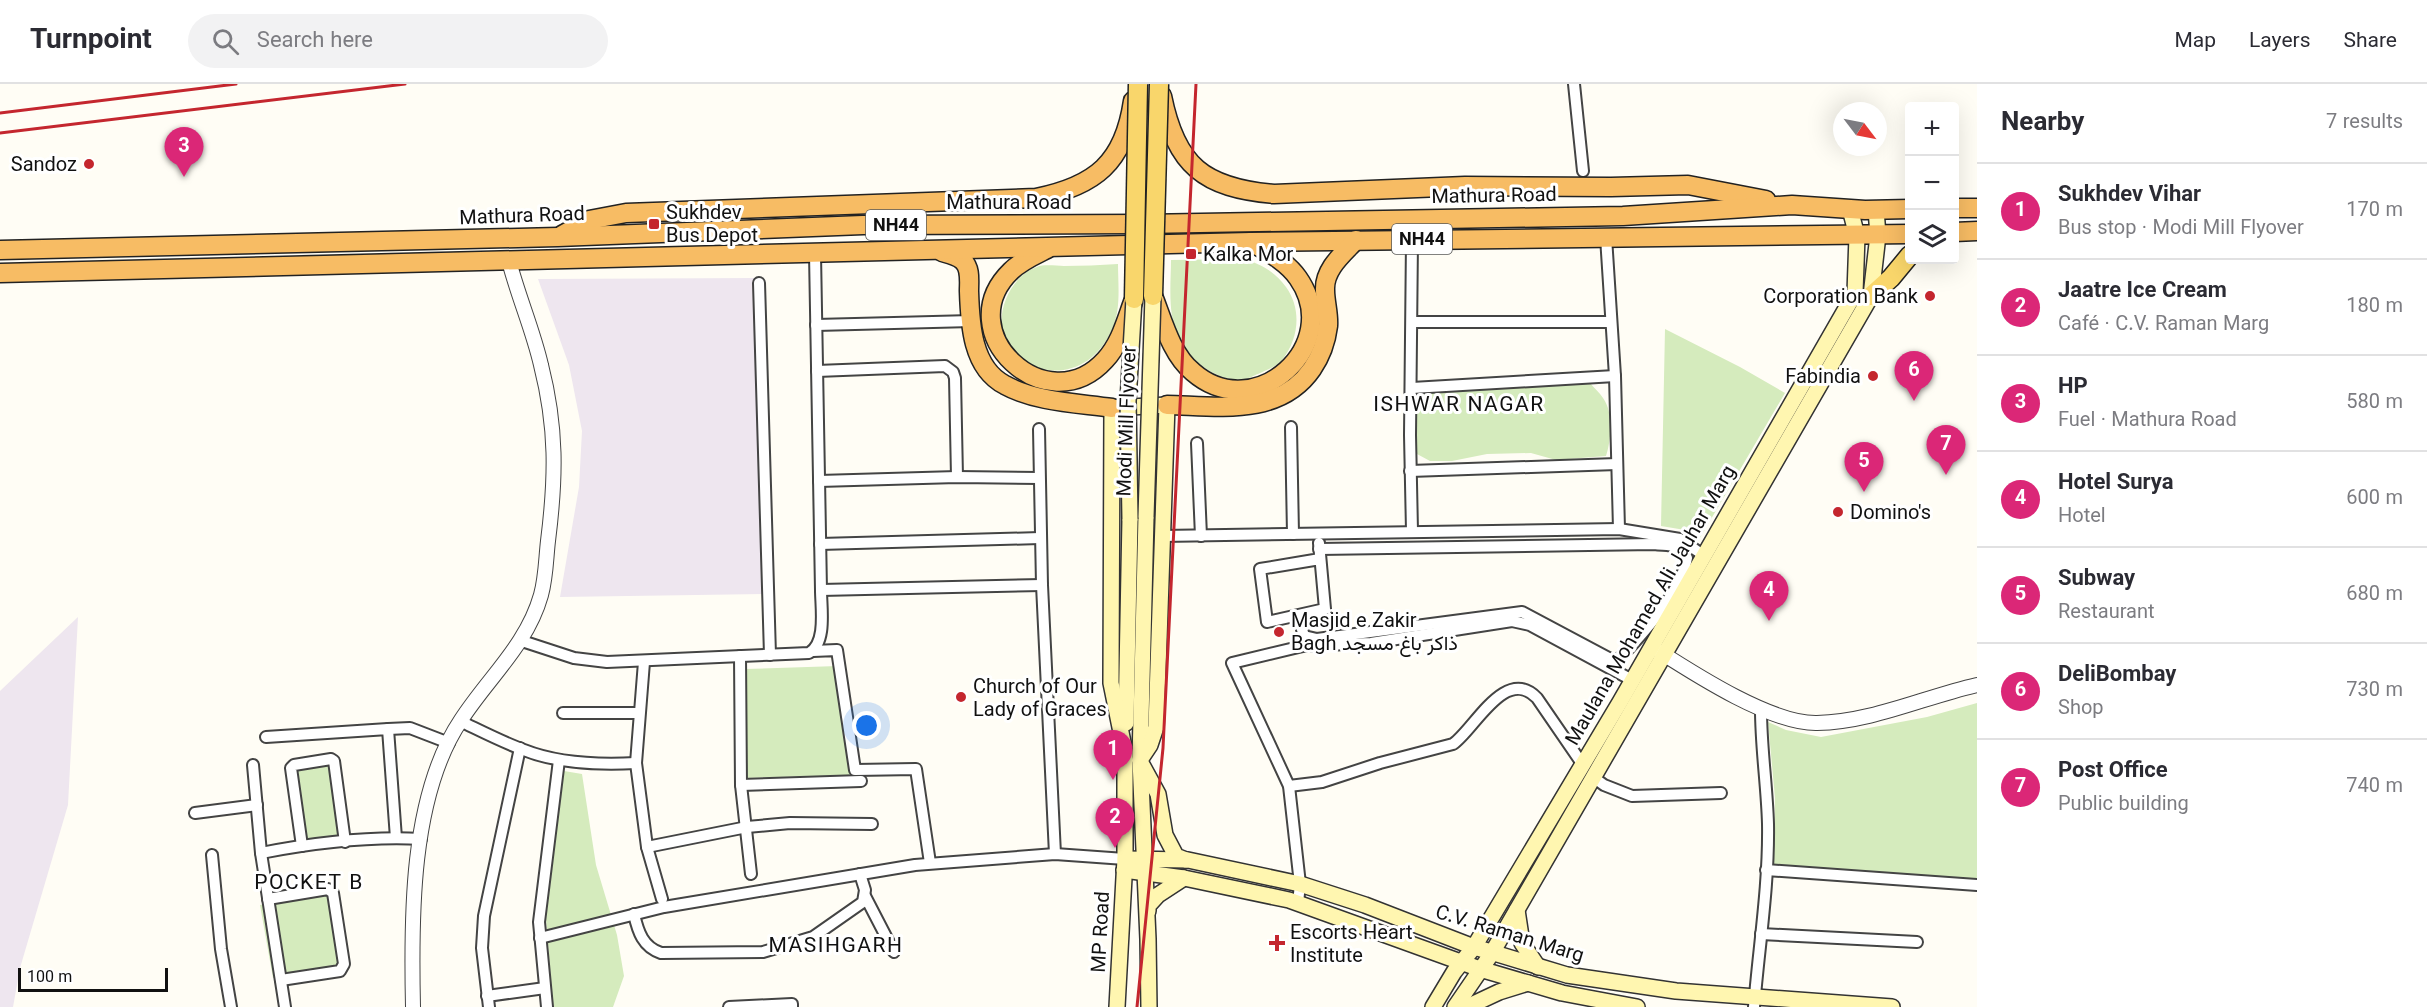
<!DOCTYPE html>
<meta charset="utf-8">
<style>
body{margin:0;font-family:Georgia,Vazirmatn,serif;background:#f2f2f3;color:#2b2b33}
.controls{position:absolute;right:18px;top:18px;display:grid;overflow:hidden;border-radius:6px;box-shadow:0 6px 24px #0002}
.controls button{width:54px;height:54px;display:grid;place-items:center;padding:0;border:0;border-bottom:2px solid #e1e1e2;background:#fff;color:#2b2b33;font:30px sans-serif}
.compass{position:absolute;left:1833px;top:18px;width:54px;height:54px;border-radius:50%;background:#fff;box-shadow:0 6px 24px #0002;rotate:122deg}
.scale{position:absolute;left:18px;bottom:15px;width:150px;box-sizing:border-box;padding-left:6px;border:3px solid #111;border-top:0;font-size:16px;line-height:21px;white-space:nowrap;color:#111;-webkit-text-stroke:4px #fff;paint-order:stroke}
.you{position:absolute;left:867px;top:642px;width:21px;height:21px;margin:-15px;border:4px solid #fff;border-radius:50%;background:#1a73e8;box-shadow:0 0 0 9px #1a73e833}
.badge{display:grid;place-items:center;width:39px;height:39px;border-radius:50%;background:#db2777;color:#fff;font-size:20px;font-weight:700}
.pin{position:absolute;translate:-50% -50px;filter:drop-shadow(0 2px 3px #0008)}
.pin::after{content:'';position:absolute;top:32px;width:21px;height:18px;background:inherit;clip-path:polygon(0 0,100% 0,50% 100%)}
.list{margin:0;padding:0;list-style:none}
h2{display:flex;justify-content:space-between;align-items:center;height:78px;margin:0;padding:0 24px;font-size:26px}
h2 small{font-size:20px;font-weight:400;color:#7c7c81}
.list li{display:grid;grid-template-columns:39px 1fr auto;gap:18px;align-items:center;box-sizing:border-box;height:96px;padding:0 24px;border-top:2px solid #e1e1e2}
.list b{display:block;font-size:22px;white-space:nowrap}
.list p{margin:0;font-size:20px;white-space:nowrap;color:#7c7c81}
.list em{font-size:20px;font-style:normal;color:#7c7c81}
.icon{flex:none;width:33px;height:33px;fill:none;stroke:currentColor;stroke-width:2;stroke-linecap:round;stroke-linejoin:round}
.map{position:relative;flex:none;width:1977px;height:923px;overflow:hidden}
header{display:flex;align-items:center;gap:36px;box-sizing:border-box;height:84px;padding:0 30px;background:#fff;border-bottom:2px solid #e1e1e2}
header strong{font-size:28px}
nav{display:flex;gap:33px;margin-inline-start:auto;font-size:21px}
.search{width:420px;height:54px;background:#f2f2f3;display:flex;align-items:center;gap:15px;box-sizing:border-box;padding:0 21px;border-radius:33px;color:#7c7c81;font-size:22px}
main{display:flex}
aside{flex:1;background:#fff}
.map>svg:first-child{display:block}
.industrial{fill:#eee6ef}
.green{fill:#d5ebbd}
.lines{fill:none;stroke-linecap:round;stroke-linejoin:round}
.minor-casing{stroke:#444;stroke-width:14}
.tertiary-casing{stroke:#444;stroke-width:16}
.secondary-casing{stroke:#333;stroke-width:18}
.primary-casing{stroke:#222;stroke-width:21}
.trunk-casing{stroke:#222;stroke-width:21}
.minor{stroke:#fff;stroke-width:10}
.tertiary{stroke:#fff;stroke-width:14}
.secondary{stroke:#fff6b0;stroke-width:15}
.primary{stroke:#f9d66b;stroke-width:18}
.trunk{stroke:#f7bc64;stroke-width:18}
.rail{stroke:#c4262e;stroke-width:3}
.secondary-bridge-casing{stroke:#333;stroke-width:18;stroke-linecap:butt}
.primary-bridge-casing{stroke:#222;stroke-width:21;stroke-linecap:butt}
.secondary-bridge{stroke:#fff6b0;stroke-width:15}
.primary-bridge{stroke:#f9d66b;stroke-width:18}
.poi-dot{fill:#c4262e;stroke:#fff;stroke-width:2}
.labels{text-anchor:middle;stroke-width:6;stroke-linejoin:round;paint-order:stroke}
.shield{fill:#fff;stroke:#585858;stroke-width:1.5}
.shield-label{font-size:18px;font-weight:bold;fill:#111}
.poi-label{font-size:20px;fill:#111;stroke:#fff;text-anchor:start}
.street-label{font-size:20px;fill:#111;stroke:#fff}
.neighbourhood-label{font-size:21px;letter-spacing:1.5px;fill:#111;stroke:#fff}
</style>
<header>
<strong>Turnpoint</strong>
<div class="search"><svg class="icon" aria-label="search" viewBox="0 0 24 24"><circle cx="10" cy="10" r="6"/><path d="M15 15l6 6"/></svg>Search here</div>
<nav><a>Map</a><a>Layers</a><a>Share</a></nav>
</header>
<main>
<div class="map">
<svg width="1977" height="923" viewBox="0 0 1977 923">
<rect width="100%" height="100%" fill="#fffdf5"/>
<g class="industrial">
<path d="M 755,194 L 764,510 L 560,513 L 579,403 L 582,347 L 569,281 L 538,195 Z"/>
<path d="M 78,533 L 68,721 L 20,884 L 13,923 L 0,923 L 0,607 Z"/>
</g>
<g class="green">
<path d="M 1241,175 C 1259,178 1275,188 1286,203 C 1302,225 1299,255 1282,276 C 1276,283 1266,286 1258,290 C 1254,291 1249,295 1245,295 C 1218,299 1190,277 1179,254 C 1167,231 1171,200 1171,176 Z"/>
<path d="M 1118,180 C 1118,200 1121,224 1113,243 C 1081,322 979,282 1006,215 C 1012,201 1022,188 1037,183 C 1044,180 1056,182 1064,182 C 1082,182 1100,181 1118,180 Z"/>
<path d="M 1665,245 L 1740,283 L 1785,309 L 1697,459 L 1685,446 L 1661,442 Z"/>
<path d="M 1532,299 L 1590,299 C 1594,304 1600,309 1603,314 C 1614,329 1611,356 1606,372 L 1556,376 L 1531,369 L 1487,370 L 1452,377 L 1430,377 L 1417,370 C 1413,342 1411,332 1426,307 Z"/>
<path d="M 838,582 L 858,691 L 745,694 L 745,585 Z"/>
<path d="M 1977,619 L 1977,795 L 1774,780 L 1775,714 L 1768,638 L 1786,646 L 1821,653 L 1927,633 Z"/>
<path d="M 331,677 L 344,761 L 303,763 L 293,685 Z"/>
<path d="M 564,687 L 582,690 L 596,781 L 617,851 L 624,892 L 613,923 L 553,923 L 546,835 Z"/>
<path d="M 329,809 L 341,884 L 273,894 L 260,821 Z"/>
</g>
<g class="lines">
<defs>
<g id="minor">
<path d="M 1574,0 L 1583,87"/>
<path d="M 1606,153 L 1615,292 L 1619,445"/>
<path d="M 1412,156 L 1410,351 L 1412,447"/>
<path d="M 759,199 L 770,571"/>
<path d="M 1413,238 L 1611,238"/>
<path d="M 816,241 L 972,237"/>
<path d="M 817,287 L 945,282 L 953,288 L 955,294 L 957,393"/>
<path d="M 1412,304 L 1615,292"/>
<path d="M 1291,343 L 1293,450"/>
<path d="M 1039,345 L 1042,501 L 1055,770"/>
<path d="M 1197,359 L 1201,452"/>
<path d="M 1410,387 L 1617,380"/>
<path d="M 819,397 L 957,393 L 1039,394"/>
<path d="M 1162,452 L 1619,445 L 1680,455 L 1703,471"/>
<path d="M 1319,459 L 1325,525 L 1267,538 L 1260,485 L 1320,475"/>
<path d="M 820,460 L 1040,454"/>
<path d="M 821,506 L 1042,501"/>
<path d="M 1298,532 L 1304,552 L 1317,555 L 1522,528 L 1616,578 C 1640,553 1681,509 1687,474 C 1678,459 1671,462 1654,460 L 1319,465"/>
<path d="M 522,557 L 574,574 L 607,578 L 809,569 C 827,559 821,524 821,506 L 815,170"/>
<path d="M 813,567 L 837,566 L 855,686 L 916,685 L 930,779"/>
<path d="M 740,572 L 741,701 L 751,790"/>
<path d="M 644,578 L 636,679 L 647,763 L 662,815"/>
<path d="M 563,629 L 639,629"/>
<path d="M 460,637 C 481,647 502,658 524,666 C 559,680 599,681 636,679"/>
<path d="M 388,645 L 410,644 L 449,659"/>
<path d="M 266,653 L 388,645 L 396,754"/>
<path d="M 253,681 L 261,769 L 285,923"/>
<path d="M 1593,693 L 1604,701 L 1632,712 L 1721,709"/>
<path d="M 741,701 L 861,697"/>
<path d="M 1289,702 L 1322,698 L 1380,679 L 1453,660 C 1474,646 1505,581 1537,614 L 1583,681"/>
<path d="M 195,729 L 257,721"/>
<path d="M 302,762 L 291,684 L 294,681 L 331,675 L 334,677 L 345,758"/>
<path d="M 647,763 L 747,743 L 790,739 L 872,740"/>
<path d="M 261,769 C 313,759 367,752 421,755"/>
<path d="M 212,771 L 221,865 L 231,923"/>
<path d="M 1766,786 L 1977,801"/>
<path d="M 865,812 L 894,868"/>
<path d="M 268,815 L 328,805 L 333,809 L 344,880 L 340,887 L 281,896"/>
<path d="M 1298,819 L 1300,800 L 1289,702 L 1232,579 L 1303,562 L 1371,559 L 1512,537 L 1530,541 L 1632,596"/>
<path d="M 634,830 C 638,848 643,863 661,869 L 763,868 L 813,853 L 863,818 L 865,806 L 860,790"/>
<path d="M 1761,850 L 1917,858"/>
<path d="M 540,854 L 664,823 L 915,781 L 1055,770 L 1125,775"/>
<path d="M 487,912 L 545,904"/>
<path d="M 489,923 L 482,864 L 484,832 L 520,664"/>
<path d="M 547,923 L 539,838 L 559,676"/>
<path d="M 729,923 L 792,920 L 792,923"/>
<path d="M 1754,923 C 1759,862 1769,801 1768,740 C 1767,702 1761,664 1761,626"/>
</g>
<g id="tertiary">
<path d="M 1657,566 C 1696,591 1772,640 1817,639 C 1872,638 1924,613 1977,601"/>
<path d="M 413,923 C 411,835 410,712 461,636 C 488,594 527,561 541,511 C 546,493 546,474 548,457 C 556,393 557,344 541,281 C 533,246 518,212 509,177"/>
</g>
<g id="secondary">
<path d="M 1146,433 L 1140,676 L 1148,855 L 1149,923"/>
<path d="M 1126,639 L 1130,435"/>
<path d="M 1141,679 L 1158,710 L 1165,751 L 1176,772 L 1186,776"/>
<path d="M 1125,775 L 1188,776 L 1300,800 L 1365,821 L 1471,862 L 1567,891 L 1676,907 L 1892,923"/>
<path d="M 1124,786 L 1184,794 L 1289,816 L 1480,885 L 1562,909 L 1637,923"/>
<path d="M 1517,826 L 1522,859 L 1538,883"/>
<path d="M 1148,827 L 1148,822 L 1158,811 L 1184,794"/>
<path d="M 1117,923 L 1125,775 L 1125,668 L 1111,599 L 1112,324 L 1167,321 L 1156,643 L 1150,661 L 1140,676"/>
<path d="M 1433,923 L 1454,888 L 1474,863 L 1620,618 L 1855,209 L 1857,152 L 1850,125"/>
<path d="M 1455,923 L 1492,869 L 1871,212 L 1878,151 L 1876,126"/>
<path d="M 1467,923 L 1499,908 L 1528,899"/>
</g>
<path id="primary" d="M 1871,212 L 1891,194 L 1910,171"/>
<g id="trunk">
<path d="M 1162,12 C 1176,82 1204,104 1274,110 L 1465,102 L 1611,103 L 1688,101 L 1766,116"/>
<path d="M 1954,124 L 1977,124"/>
<path d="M 1954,148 L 1977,147"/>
<path d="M 562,151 L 589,136 L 626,129 L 1036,114 C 1095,102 1124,79 1133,17"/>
<path d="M 1047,165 C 1035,171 1021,177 1011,187 C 948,248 1047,340 1105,276 C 1120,260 1126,237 1133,218"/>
<path d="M 0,166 L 558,153 L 863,141 L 1143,140 L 1623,132 L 1792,121 L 1865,126 L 1910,125"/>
<path d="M 942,168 C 949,170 958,172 963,177 C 971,184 969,197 969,207 C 970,240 972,284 1005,301 C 1036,318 1077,319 1112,324"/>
<path d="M 0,189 L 1251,158 L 1910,150"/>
<path d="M 1153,212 C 1163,237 1171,270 1193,288 C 1255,342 1345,261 1298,194 C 1287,178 1268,168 1251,158"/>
<path d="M 1167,321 C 1217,322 1279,333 1312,285 C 1321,272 1326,258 1328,242 C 1329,230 1325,218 1325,206 C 1324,185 1343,170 1356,156"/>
</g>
</defs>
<use href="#minor" class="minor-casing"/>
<use href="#tertiary" class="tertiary-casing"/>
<use href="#secondary" class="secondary-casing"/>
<use href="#primary" class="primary-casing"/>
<use href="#trunk" class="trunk-casing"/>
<use href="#minor" class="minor"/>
<use href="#tertiary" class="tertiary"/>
<use href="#secondary" class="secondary"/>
<use href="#primary" class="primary"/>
<use href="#trunk" class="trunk"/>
<g class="rail">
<path d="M 0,29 L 236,0"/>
<path d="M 0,49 L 405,0"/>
<path d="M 1137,923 L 1163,664 L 1196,0"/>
</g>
<defs>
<g id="secondary-bridge">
<path d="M 1146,433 L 1153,212"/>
<path d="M 1130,435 L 1128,317 L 1134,215"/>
</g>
<g id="primary-bridge">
<path d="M 1153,212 L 1159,0"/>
<path d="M 1134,215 L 1138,0"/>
</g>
</defs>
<use href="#secondary-bridge" class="secondary-bridge-casing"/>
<use href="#primary-bridge" class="primary-bridge-casing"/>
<use href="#secondary-bridge" class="secondary-bridge"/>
<use href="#primary-bridge" class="primary-bridge"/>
</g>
<g class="poi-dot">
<circle cx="89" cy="80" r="6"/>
<rect x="648" y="134" width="12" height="12" rx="3"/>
<rect x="1185" y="164" width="12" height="12" rx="3"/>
<circle cx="1930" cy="212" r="6"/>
<circle cx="1873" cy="292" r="6"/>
<circle cx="1838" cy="428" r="6"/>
<circle cx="1279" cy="548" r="6"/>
<circle cx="961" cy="613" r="6"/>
<path d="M1274 850h6v6h6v6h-6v6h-6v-6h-6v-6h6z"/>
</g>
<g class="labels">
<g class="shield">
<rect x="866" y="126" width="60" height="30" rx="4.5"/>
<rect x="1392" y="140" width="60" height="30" rx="4.5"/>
</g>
<g class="shield-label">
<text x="896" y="147">NH44</text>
<text x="1422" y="161">NH44</text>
</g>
<g class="poi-label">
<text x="77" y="87" text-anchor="end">Sandoz</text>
<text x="666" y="135">Sukhdev<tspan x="666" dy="23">Bus Depot</tspan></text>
<text x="1203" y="177">Kalka Mor</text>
<text x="1918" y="219" text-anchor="end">Corporation Bank</text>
<text x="1861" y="299" text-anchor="end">Fabindia</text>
<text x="1850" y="435">Domino's</text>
<text x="1291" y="543">Masjid e Zakir<tspan x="1291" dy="23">Bagh ذاکر باغ مسجد</tspan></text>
<text x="973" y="609">Church of Our<tspan x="973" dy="23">Lady of Graces</tspan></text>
<text x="1290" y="855">Escorts Heart<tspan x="1290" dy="23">Institute</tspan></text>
</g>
<g class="street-label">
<text transform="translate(1494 111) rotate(-1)" y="7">Mathura Road</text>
<text x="1009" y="125">Mathura Road</text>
<text transform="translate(522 131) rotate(-2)" y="7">Mathura Road</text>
<text transform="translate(1126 337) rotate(-88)" y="7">Modi Mill Flyover</text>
<text transform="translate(1650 521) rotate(-60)" y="7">Maulana Mohamed Ali Jauhar Marg</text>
<text transform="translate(1100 848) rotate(-87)" y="7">MP Road</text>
<text transform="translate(1510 849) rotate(17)" y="7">C.V. Raman Marg</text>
</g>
<g class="neighbourhood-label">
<text x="1459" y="327">ISHWAR NAGAR</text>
<text x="309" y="805">POCKET B</text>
<text x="836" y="868">MASIHGARH</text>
</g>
</g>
</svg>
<div class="controls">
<button>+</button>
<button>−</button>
<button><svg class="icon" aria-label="layers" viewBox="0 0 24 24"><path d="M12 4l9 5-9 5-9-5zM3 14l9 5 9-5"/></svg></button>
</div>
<svg class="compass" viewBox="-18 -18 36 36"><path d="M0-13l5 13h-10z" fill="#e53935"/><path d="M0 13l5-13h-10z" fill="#7c7c81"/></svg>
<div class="scale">100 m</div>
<div class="you"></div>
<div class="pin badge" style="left:1113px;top:696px">1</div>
<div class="pin badge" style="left:1115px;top:764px">2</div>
<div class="pin badge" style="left:184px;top:93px">3</div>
<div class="pin badge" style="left:1769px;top:537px">4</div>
<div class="pin badge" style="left:1864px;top:408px">5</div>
<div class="pin badge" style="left:1914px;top:317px">6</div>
<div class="pin badge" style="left:1946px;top:391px">7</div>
</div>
<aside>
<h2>Nearby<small>7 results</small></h2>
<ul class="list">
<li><span class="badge">1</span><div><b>Sukhdev Vihar</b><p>Bus stop · Modi Mill Flyover</p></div><em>170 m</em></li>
<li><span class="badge">2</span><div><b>Jaatre Ice Cream</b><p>Café · C.V. Raman Marg</p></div><em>180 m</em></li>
<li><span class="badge">3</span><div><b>HP</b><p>Fuel · Mathura Road</p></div><em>580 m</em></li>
<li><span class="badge">4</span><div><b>Hotel Surya</b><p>Hotel</p></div><em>600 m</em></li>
<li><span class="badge">5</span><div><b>Subway</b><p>Restaurant</p></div><em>680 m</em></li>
<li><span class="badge">6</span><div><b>DeliBombay</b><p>Shop</p></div><em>730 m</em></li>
<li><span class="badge">7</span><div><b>Post Office</b><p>Public building</p></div><em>740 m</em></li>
</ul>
</aside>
</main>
